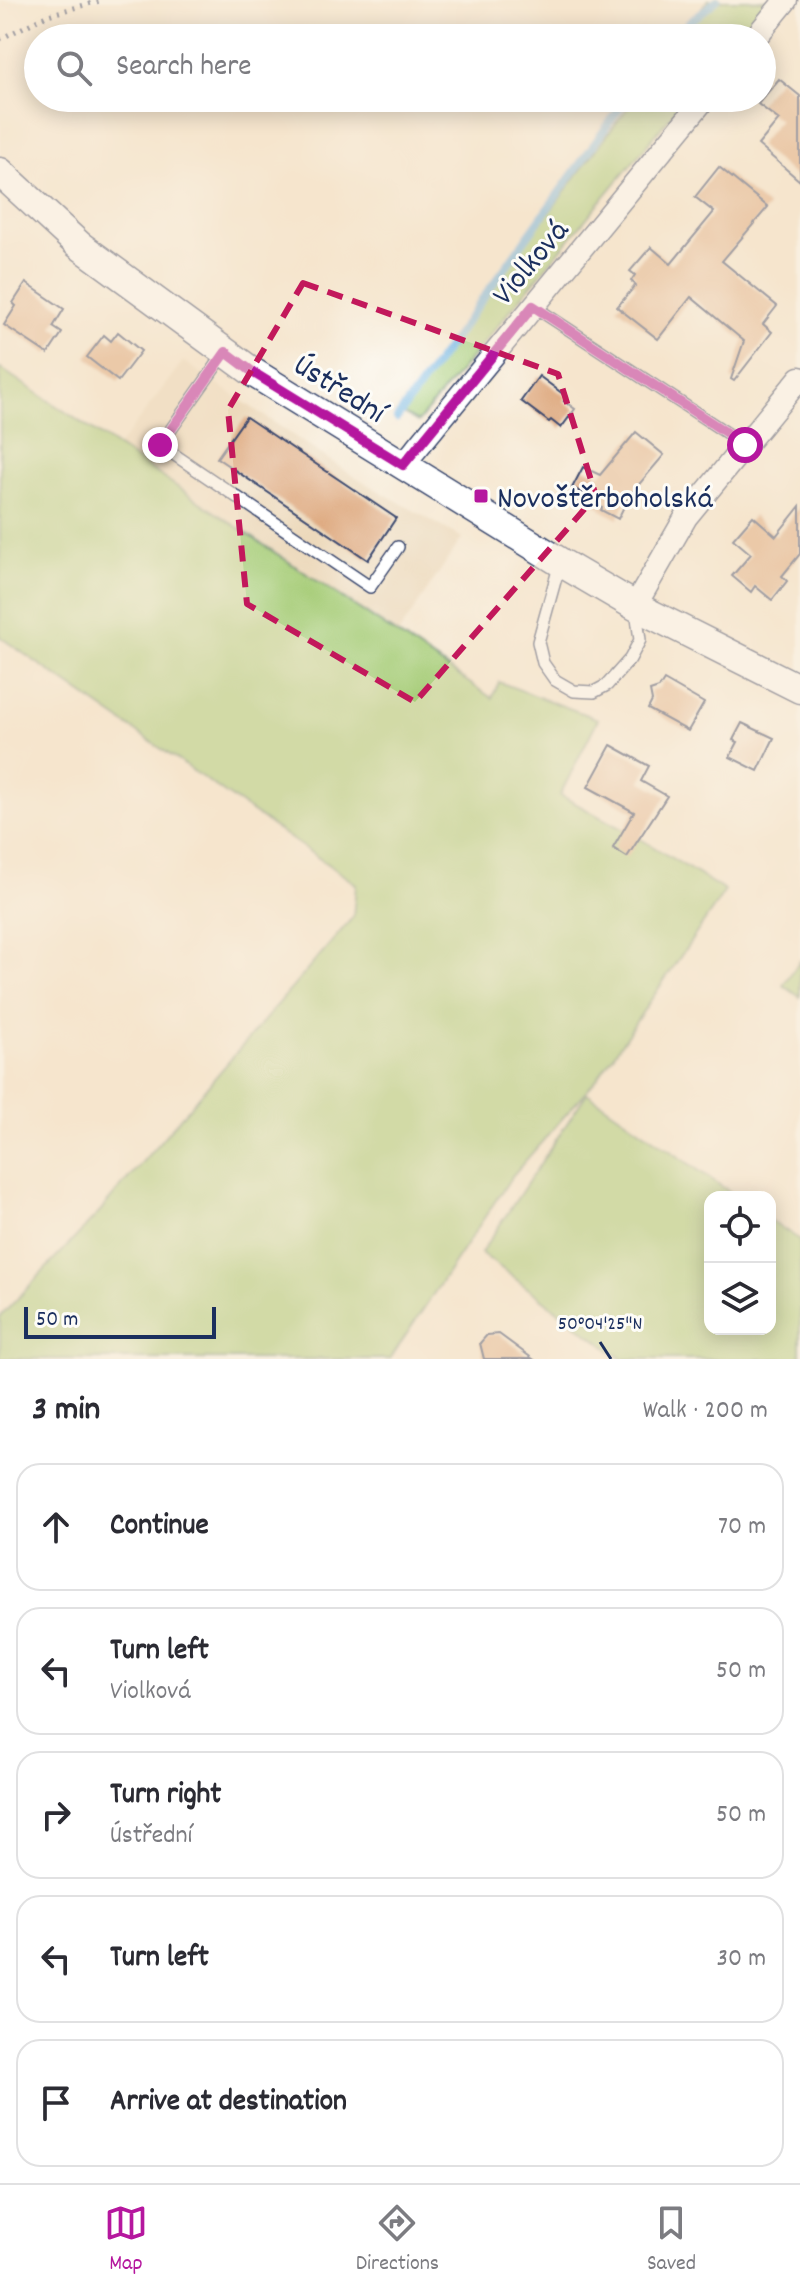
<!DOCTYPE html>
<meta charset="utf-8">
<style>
body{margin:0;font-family:Dekko,sans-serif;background:#f2f2f3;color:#2b2b33}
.controls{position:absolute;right:24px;bottom:24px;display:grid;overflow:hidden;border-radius:16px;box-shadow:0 4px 20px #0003}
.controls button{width:72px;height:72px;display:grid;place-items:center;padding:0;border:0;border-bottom:2px solid #e1e1e2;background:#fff;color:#2b2b33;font:40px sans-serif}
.scale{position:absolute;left:24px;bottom:20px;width:192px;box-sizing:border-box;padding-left:8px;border:4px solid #1b2f5e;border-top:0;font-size:22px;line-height:28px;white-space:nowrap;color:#1b2f5e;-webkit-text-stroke:6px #fdfcf7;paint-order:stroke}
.stop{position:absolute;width:24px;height:24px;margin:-18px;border:6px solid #b5179e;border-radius:50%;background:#fff}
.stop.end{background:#b5179e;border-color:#fff;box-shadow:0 2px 8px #0008}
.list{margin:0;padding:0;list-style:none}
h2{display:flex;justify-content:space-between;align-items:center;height:104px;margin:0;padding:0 32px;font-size:34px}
h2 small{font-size:26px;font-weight:400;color:#7c7c81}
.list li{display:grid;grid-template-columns:52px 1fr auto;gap:24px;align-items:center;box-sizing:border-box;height:128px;margin:0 16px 16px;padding:0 16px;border:2px solid #e1e1e2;border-radius:24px}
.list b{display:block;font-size:30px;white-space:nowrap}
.list p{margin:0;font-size:26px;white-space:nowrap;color:#7c7c81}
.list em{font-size:26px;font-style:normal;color:#7c7c81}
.icon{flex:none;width:44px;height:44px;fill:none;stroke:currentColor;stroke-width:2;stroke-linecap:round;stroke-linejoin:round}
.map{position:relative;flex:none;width:800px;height:1359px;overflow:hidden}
.search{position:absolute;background:#fff;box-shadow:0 4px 20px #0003;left:24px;right:24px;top:24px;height:88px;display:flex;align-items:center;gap:20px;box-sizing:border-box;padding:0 28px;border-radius:44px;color:#7c7c81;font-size:30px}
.sheet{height:824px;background:#fff}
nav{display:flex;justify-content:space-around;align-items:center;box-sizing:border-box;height:112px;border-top:2px solid #e1e1e2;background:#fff;font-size:22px;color:#7c7c81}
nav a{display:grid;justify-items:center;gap:4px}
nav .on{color:#b5179e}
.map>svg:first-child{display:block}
.built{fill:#ecd8ba}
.green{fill:#a6cc77;stroke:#607e6a;stroke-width:2}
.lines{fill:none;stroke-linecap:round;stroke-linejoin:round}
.stream{stroke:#6bb0e1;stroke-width:8}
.building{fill:#dda67a}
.service-casing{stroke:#3c4a6f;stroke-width:14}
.minor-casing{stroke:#3c4a6f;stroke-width:25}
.tertiary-casing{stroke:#3c4a6f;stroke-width:31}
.path{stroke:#3c4a6f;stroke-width:5;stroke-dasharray:2 6;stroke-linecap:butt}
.service{stroke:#fff;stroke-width:11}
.minor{stroke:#fff;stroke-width:22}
.tertiary{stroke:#fff;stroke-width:28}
.route{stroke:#b5179e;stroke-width:10}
.marked{fill:none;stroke:#c2185b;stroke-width:6;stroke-dasharray:16 10;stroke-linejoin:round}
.ticks{fill:none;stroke:#1b2f5e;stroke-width:3}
.poi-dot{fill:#b5179e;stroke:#fdfcf7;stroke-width:3}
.labels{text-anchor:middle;stroke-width:6;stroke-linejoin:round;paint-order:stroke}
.street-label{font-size:32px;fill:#1b2f5e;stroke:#fdfcf7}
.poi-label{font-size:32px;fill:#1b2f5e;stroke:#fdfcf7;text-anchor:start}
.ticks-label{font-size:20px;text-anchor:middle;fill:#1b2f5e;stroke:#fdfcf7;stroke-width:6;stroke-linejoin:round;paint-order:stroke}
</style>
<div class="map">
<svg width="800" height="1359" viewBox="0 0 800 1359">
<rect width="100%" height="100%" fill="#fdfcf7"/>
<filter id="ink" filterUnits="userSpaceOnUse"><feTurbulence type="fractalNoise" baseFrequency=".0125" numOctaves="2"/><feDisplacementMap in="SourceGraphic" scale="16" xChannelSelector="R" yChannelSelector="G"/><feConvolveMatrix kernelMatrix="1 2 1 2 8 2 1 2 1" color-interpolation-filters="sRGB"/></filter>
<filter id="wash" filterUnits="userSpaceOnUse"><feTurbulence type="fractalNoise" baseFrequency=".006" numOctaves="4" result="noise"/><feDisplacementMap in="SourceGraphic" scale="32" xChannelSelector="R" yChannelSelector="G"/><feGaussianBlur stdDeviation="1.8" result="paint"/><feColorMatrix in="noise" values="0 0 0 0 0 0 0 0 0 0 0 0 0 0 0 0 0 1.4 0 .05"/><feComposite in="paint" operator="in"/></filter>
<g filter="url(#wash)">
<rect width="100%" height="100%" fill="#f5e5cd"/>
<path class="built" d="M 183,361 L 353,476 L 462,538 L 398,634 L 118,447 Z"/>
<g class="green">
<path d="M 708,0 L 767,0 L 736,38 L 680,38 Z"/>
<path d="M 635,98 L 686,98 L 418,422 L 399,412 Z"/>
<path d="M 0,368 L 492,698 L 499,682 L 598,719 L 560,795 L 644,841 L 725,891 L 597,1079 L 512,1176 L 390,1359 L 0,1359 L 0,1317 L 95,1217 L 353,917 L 356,884 L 0,637 Z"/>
<path d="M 800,961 L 800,997 L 783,985 Z"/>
<path d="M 587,1093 L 737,1197 L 710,1197 L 710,1329 L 770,1329 L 770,1220 L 800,1240 L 800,1359 L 622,1359 L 481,1253 Z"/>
</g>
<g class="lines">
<g class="stream">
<path d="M 670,38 L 717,0"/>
<path d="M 397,418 L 627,98"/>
</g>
</g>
<g id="blocks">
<g class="building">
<path d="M 779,79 L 800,96 L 800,181 L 758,145 L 779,120 L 758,104 Z"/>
<path d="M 719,167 L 768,207 L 722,261 L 777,306 L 763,324 L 772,332 L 734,381 L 731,379 L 744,341 L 691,297 L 658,339 L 617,307 L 636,285 L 631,281 L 635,275 L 630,271 L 651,247 L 671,264 L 714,212 L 695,197 Z"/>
<path d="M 26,283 L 64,309 L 53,327 L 62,333 L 48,354 L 4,325 L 16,306 L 13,303 Z"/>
<path d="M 118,332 L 141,351 L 118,381 L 87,357 L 104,335 L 111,341 Z"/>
<path d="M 539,376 L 567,397 L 564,401 L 575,409 L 561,428 L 551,420 L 549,422 L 521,401 Z"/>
<path d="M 246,417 L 396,518 L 368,560 L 217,458 Z"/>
<path d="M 636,432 L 664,455 L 629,496 L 618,519 L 601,510 L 602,508 L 587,500 L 589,496 L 572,488 L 583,467 L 600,475 Z"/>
<path d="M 800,506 L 800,554 L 782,576 L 787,581 L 772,600 L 755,586 L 751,592 L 732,576 L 751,554 L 733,539 L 753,516 L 776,536 Z"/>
<path d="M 664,680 L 704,703 L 688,731 L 648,709 L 652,701 L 650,691 L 659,688 Z"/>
<path d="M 742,723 L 774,738 L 758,771 L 730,757 L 738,742 L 733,740 Z"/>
<path d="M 611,745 L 649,766 L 641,781 L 667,796 L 627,857 L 613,848 L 634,812 L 588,787 Z"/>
<path d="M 499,1334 L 533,1359 L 484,1359 L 480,1343 L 487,1335 Z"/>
</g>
</g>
</g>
<g filter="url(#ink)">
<use href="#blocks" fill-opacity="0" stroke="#3c4a6f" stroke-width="2"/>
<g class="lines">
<defs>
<g id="service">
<path d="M 533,306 L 745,445"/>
<path d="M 225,353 L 160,445 L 370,587 L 398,547"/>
<path d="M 560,563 L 538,642 L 543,663 L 555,680 L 574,691 L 594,692 L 607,685 L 630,659 L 640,640 L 636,610"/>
</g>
<g id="minor">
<path d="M 755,38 L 786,0"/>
<path d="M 403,465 L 705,98"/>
<path d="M 635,606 L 686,517 L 800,378"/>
</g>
<path id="tertiary" d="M 0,172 L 79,245 L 254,373 L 560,562 L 635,606 L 800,689"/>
</defs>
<use href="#service" class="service-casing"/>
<use href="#minor" class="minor-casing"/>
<use href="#tertiary" class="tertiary-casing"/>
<path class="path" d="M 0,39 L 48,15 L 103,0"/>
<use href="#service" class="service"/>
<use href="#minor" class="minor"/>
<use href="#tertiary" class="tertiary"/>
</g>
</g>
<g class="lines" filter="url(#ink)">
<path class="route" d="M 160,445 L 226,352 L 254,373 L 403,465 L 533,306 L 745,445"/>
</g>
<path d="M0 0H800V1359H0ZM 303,283 L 558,374 L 596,496 L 415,702 L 247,604 L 228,410 Z" fill="#f5e5cd" fill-opacity=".55" fill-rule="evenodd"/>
<path class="marked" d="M 303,283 L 558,374 L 596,496 L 415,702 L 247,604 L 228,410 Z"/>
<path class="ticks" d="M 600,1342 L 611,1359"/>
<rect class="poi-dot" x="473" y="488" width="16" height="16" rx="4"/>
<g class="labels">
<g class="street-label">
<text transform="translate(529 261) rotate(-50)" y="11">Violková</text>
<text transform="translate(341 387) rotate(32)" y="11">Ústřední</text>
</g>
<g class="poi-label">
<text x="497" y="507">Novoštěrboholská</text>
</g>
</g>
<g class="ticks-label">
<text x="600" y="1329">50°04'25"N</text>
</g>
</svg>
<div class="controls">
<button><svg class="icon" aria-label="locate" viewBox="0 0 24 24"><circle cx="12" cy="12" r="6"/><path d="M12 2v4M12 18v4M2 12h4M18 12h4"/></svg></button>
<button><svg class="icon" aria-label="layers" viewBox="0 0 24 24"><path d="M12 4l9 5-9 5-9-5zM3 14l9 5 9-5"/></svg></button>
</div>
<div class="scale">50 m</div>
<div class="stop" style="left:745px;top:445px"></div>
<div class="stop end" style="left:160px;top:445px"></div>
<div class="search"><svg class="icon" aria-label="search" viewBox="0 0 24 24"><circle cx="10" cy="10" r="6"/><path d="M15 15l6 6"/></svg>Search here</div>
</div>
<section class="sheet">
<h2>3 min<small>Walk · 200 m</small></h2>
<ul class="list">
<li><svg class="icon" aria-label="ahead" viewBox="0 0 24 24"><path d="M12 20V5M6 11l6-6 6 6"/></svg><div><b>Continue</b></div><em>70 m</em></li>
<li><svg class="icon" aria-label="left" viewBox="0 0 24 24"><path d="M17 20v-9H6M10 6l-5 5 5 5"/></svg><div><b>Turn left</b><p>Violková</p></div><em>50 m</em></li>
<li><svg class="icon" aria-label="right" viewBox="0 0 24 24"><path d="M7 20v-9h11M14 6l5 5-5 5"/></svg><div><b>Turn right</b><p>Ústřední</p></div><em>50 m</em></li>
<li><svg class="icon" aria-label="left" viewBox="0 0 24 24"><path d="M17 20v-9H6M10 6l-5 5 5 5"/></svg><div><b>Turn left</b></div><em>30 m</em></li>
<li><svg class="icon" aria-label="arrive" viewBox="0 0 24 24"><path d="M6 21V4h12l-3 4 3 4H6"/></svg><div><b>Arrive at destination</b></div></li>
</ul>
</section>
<nav>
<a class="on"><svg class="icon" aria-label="map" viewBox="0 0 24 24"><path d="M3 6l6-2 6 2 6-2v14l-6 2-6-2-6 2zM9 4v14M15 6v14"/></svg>Map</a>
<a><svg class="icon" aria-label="directions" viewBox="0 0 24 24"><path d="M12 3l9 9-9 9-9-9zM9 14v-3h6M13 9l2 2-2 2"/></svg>Directions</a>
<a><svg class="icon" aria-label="saved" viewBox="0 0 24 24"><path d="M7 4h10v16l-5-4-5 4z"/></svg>Saved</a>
</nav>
